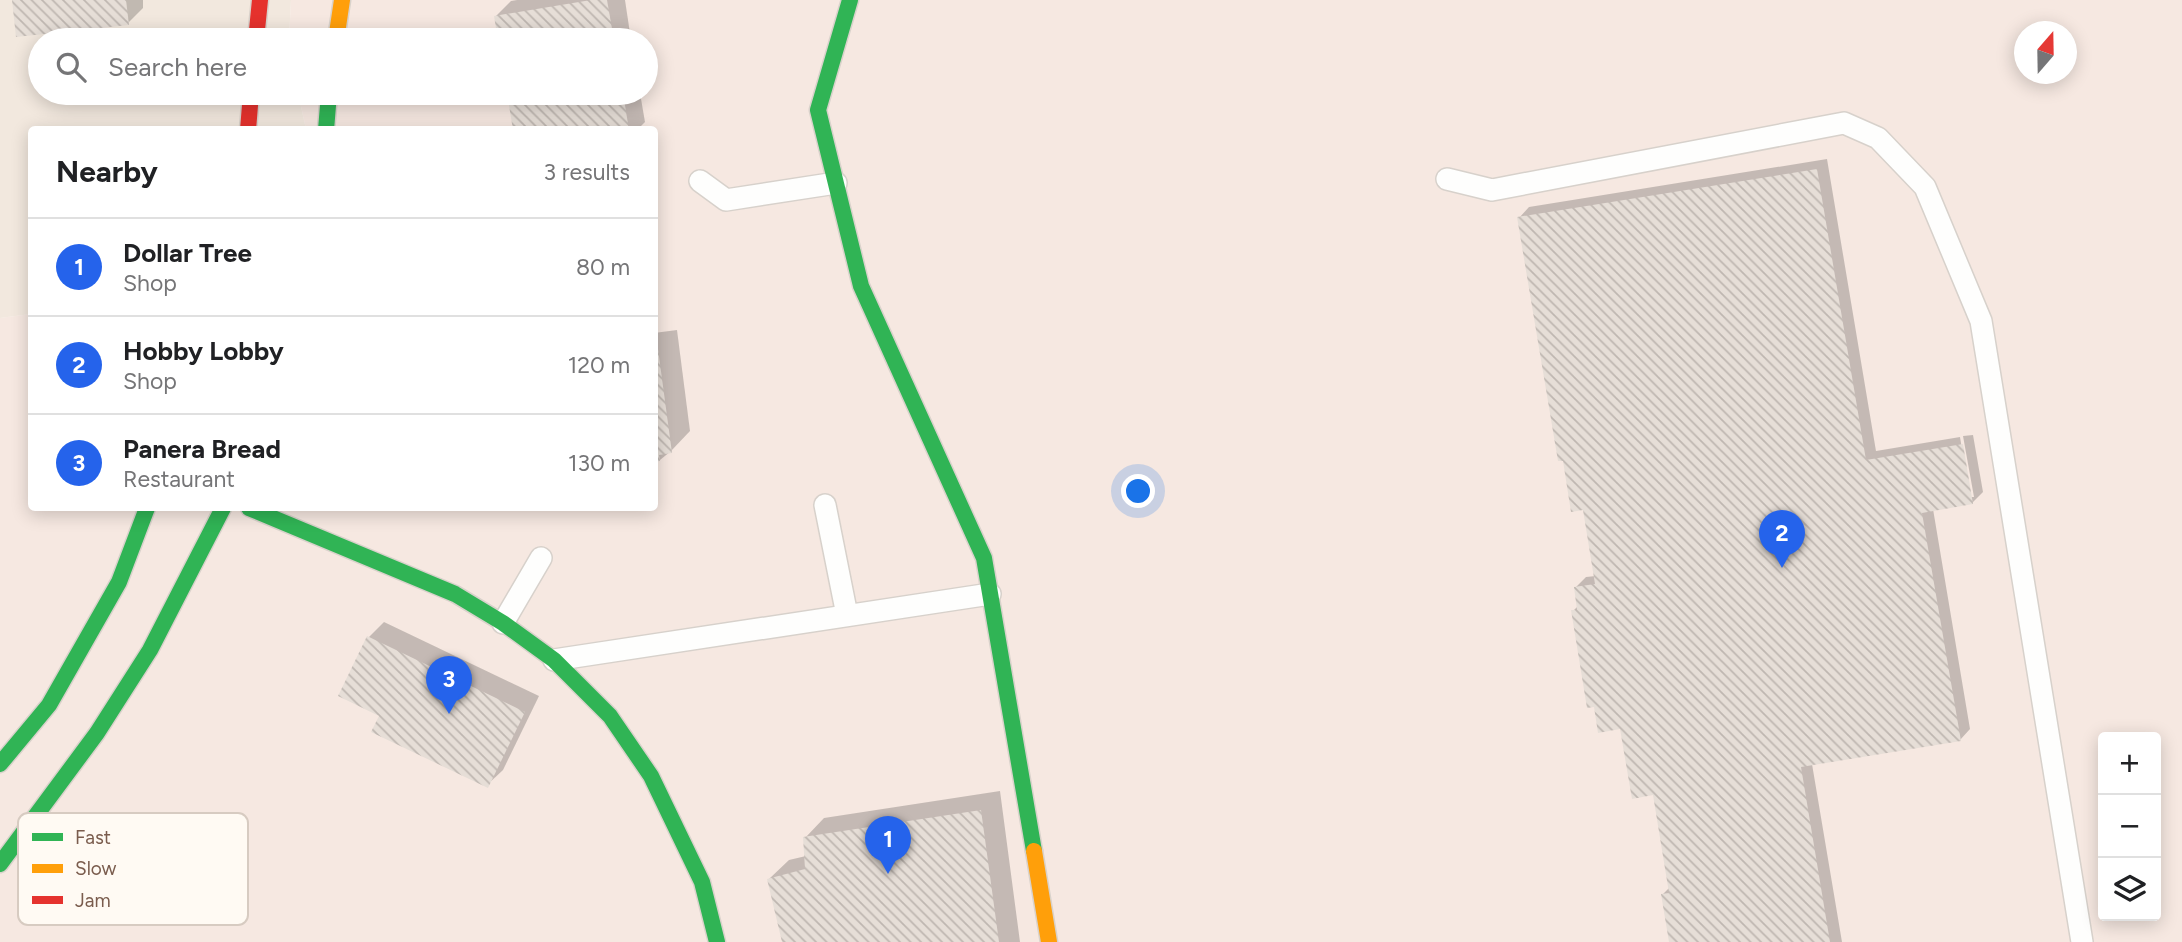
<!DOCTYPE html>
<meta charset="utf-8">
<style>
body{margin:0;font-family:Figtree,sans-serif;background:#f6f6f6;color:#202124}
.controls{position:absolute;right:21px;bottom:21px;display:grid;overflow:hidden;border-radius:7px;box-shadow:0 4px 18px #0003}
.controls button{width:63px;height:63px;display:grid;place-items:center;padding:0;border:0;border-bottom:2px solid #e0e0e0;background:#fff;color:#202124;font:35px sans-serif}
.compass{position:absolute;left:2014px;top:21px;width:63px;height:63px;border-radius:50%;background:#fff;box-shadow:0 4px 18px #0003;rotate:20deg}
.you{position:absolute;left:1139px;top:492px;width:24px;height:24px;margin:-18px;border:5px solid #fff;border-radius:50%;background:#1a73e8;box-shadow:0 0 0 10px #1a73e833}
.badge{display:grid;place-items:center;width:46px;height:46px;border-radius:50%;background:#2563eb;color:#fff;font-size:23px;font-weight:700}
.pin{position:absolute;translate:-50% -58px;filter:drop-shadow(0 2px 4px #0008)}
.pin::after{content:'';position:absolute;top:37px;width:24px;height:21px;background:inherit;clip-path:polygon(0 0,100% 0,50% 100%)}
.list{margin:0;padding:0;list-style:none}
h2{display:flex;justify-content:space-between;align-items:center;height:91px;margin:0;padding:0 28px;font-size:30px}
h2 small{font-size:23px;font-weight:400;color:#757577}
.list li{display:grid;grid-template-columns:46px 1fr auto;gap:21px;align-items:center;box-sizing:border-box;height:98px;padding:0 28px;border-top:2px solid #e0e0e0}
.list b{display:block;font-size:26px;white-space:nowrap}
.list p{margin:0;font-size:23px;white-space:nowrap;color:#757577}
.list em{font-size:23px;font-style:normal;color:#757577}
.icon{flex:none;width:38px;height:38px;fill:none;stroke:currentColor;stroke-width:2;stroke-linecap:round;stroke-linejoin:round}
.map{position:relative;flex:none;width:2182px;height:942px;overflow:hidden}
.search{position:absolute;background:#fff;box-shadow:0 4px 18px #0003;left:28px;top:28px;width:630px;height:77px;display:flex;align-items:center;gap:18px;box-sizing:border-box;padding:0 24px;border-radius:38px;color:#757577;font-size:26px}
.panel{position:absolute;background:#fff;box-shadow:0 4px 18px #0003;left:28px;top:126px;width:630px;height:385px;border-radius:7px}
.map>svg:first-child{display:block}
.residential{fill:#f2e8de}
.commercial{fill:#f6e8e1;fill-rule:evenodd}
.shadow{fill:#0003}
.building{fill:url(#building-back-hatch)}
.lines{fill:none;stroke-linecap:round;stroke-linejoin:round}
.lane-casing{stroke:#d7d1cb;stroke-width:24}
.fast-casing{stroke:#d9d2cb;stroke-width:19}
.slow-casing{stroke:#d9d2cb;stroke-width:19}
.jam-casing{stroke:#d9d2cb;stroke-width:19}
.lane{stroke:#fefefd;stroke-width:21}
.fast{stroke:#30b455;stroke-width:16}
.slow{stroke:#ff9f0a;stroke-width:16}
.jam{stroke:#e5322d;stroke-width:16}
.key{fill:#fffaf3;stroke:#d7cbc1;stroke-width:2}
.key-label{font-size:19px;fill:#7a5c4d}
</style>
<div class="map">
<svg width="2182" height="942" viewBox="0 0 2182 942">
<defs>
<pattern id="building-back-hatch" width="6" height="6" patternUnits="userSpaceOnUse" patternTransform="scale(1.75)"><rect width="6" height="6" fill="#e6ded7"/><path d="M-1 5l2 2M0 0l6 6M5-1l2 2" fill="none" stroke="#bfb7b1"/></pattern>
</defs>
<rect width="100%" height="100%" fill="#f9f5f0"/>
<path class="residential" d="M 0,0 L 291,0 L 289,40 L 40,40 L 40,93 L 298,93 L 306,129 L 32,130 L 31,314 L 0,318 Z"/>
<path class="commercial" d="M 291,0 L 2182,0 L 2182,942 L 0,942 L 0,318 L 31,314 L 32,508 L 654,508 L 654,130 L 306,129 L 298,93 L 646,93 L 646,40 L 289,40 ZM 2024,32 L 2066,32 L 2066,74 L 2024,74 ZM 2103,737 L 2156,737 L 2156,916 L 2103,916 Z"/>
<g class="shadow">
<path d="M 14,0 L 143,0 L 143,8 L 128,23 Z"/>
<path d="M 517,0 L 625,0 L 631,40 L 498,40 L 496,16 L 511,1 Z"/>
<path d="M 508,93 L 640,93 L 645,122 L 637,130 L 515,130 Z"/>
<path d="M 1827,159 L 1876,451 L 1960,437 L 1970,497 L 1974,497 L 1963,436 L 1973,435 L 1983,492 L 1972,503 L 1933,509 L 1970,729 L 1960,740 L 1812,764 L 1842,942 L 1671,942 L 1663,894 L 1670,887 L 1654,793 L 1621,727 L 1573,611 L 1578,606 L 1575,588 L 1586,577 L 1596,576 L 1584,508 L 1519,218 L 1529,207 Z"/>
<path d="M 677,330 L 690,431 L 671,451 L 660,460 L 654,460 L 654,333 Z"/>
<path d="M 384,622 L 539,696 L 503,770 L 487,785 L 382,715 L 369,637 Z"/>
<path d="M 1000,791 L 1020,942 L 784,942 L 769,879 L 789,860 L 806,856 L 805,838 L 824,818 Z"/>
</g>
<g class="building">
<path d="M 12,0 L 126,0 L 129,25 L 16,37 Z"/>
<path d="M 591,0 L 607,0 L 614,40 L 498,40 L 494,16 Z"/>
<path d="M 507,93 L 623,93 L 629,130 L 513,130 Z"/>
<path d="M 1817,169 L 1866,460 L 1963,444 L 1973,504 L 1922,513 L 1961,741 L 1801,767 L 1830,942 L 1669,942 L 1661,894 L 1669,893 L 1653,795 L 1632,799 L 1620,729 L 1598,733 L 1594,707 L 1587,708 L 1571,610 L 1577,610 L 1574,587 L 1595,584 L 1583,510 L 1571,512 L 1563,461 L 1558,461 L 1517,217 Z"/>
<path d="M 654,349 L 658,349 L 672,453 L 659,455 L 660,461 L 654,462 Z"/>
<path d="M 367,636 L 525,712 L 488,788 L 371,732 L 379,716 L 338,696 Z"/>
<path d="M 981,810 L 999,942 L 782,942 L 767,879 L 805,869 L 803,837 Z"/>
</g>
<g class="lines">
<defs>
<g id="lane">
<path d="M 1447,179 L 1492,190 L 1844,123 L 1878,138 L 1925,187 L 1981,321 L 2082,942"/>
<path d="M 700,181 L 726,200 L 836,183"/>
<path d="M 825,505 L 847,615"/>
<path d="M 503,623 L 541,558"/>
<path d="M 554,660 L 990,594"/>
</g>
<g id="fast">
<path d="M 850,0 L 818,110 L 861,286 L 984,558 L 1034,851"/>
<path d="M 326,130 L 329,93"/>
<path d="M 249,508 L 455,594 L 503,623 L 554,660 L 610,716 L 651,776 L 702,882 L 717,942"/>
<path d="M 0,764 L 49,705 L 119,582 L 147,508"/>
<path d="M 0,864 L 97,733 L 150,650 L 223,508"/>
</g>
<g id="slow">
<path d="M 336,40 L 342,0"/>
<path d="M 1034,851 L 1049,942"/>
</g>
<g id="jam">
<path d="M 256,40 L 260,0"/>
<path d="M 248,130 L 251,93"/>
</g>
</defs>
<use href="#lane" class="lane-casing"/>
<use href="#fast" class="fast-casing"/>
<use href="#slow" class="slow-casing"/>
<use href="#jam" class="jam-casing"/>
<use href="#lane" class="lane"/>
<use href="#fast" class="fast"/>
<use href="#slow" class="slow"/>
<use href="#jam" class="jam"/>
</g>
<rect x="18" y="813" width="230" height="112" rx="10" class="key"/>
<rect x="32" y="833" width="31" height="8" fill="#30b455"/>
<rect x="32" y="864" width="31" height="9" fill="#ff9f0a"/>
<rect x="32" y="896" width="31" height="8" fill="#e5322d"/>
<g class="key-label">
<text x="75" y="844">Fast</text>
<text x="75" y="875">Slow</text>
<text x="75" y="907">Jam</text>
</g>
</svg>
<div class="controls">
<button>+</button>
<button>−</button>
<button><svg class="icon" aria-label="layers" viewBox="0 0 24 24"><path d="M12 4l9 5-9 5-9-5zM3 14l9 5 9-5"/></svg></button>
</div>
<svg class="compass" viewBox="-18 -18 36 36"><path d="M0-13l5 13h-10z" fill="#e53935"/><path d="M0 13l5-13h-10z" fill="#757577"/></svg>
<div class="you"></div>
<div class="pin badge" style="left:888px;top:874px">1</div>
<div class="pin badge" style="left:1782px;top:568px">2</div>
<div class="pin badge" style="left:449px;top:714px">3</div>
<div class="search"><svg class="icon" aria-label="search" viewBox="0 0 24 24"><circle cx="10" cy="10" r="6"/><path d="M15 15l6 6"/></svg>Search here</div>
<section class="panel">
<h2>Nearby<small>3 results</small></h2>
<ul class="list">
<li><span class="badge">1</span><div><b>Dollar Tree</b><p>Shop</p></div><em>80 m</em></li>
<li><span class="badge">2</span><div><b>Hobby Lobby</b><p>Shop</p></div><em>120 m</em></li>
<li><span class="badge">3</span><div><b>Panera Bread</b><p>Restaurant</p></div><em>130 m</em></li>
</ul>
</section>
</div>
